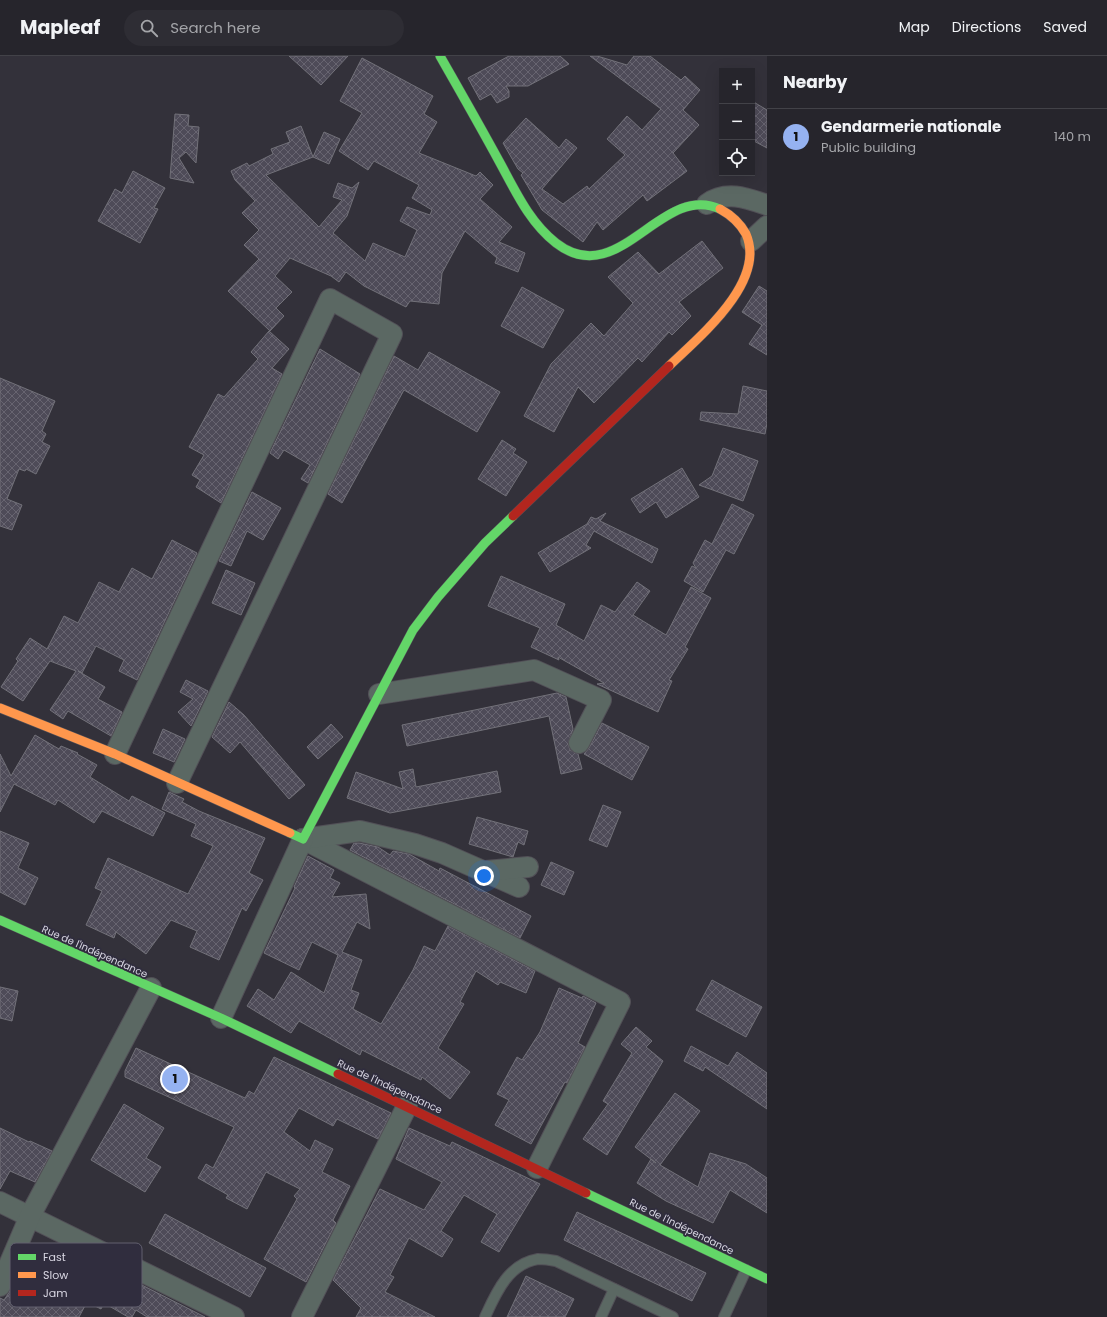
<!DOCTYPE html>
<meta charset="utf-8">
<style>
body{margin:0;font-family:Poppins,sans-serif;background:#2e2d34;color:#f1f3f6}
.controls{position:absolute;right:12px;top:12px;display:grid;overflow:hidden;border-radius:0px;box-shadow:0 4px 16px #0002}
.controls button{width:36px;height:36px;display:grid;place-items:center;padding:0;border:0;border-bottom:1px solid #424248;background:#26252c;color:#f1f3f6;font:20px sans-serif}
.you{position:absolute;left:484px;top:820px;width:14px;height:14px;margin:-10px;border:3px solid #fff;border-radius:50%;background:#1a73e8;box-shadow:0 0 0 6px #1a73e833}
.badge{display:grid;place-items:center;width:26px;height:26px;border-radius:50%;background:#95b2f1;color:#111;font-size:13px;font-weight:700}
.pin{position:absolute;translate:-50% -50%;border:2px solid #fff;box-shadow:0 1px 4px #0006}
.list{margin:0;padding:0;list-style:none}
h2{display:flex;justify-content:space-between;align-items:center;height:52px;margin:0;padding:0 16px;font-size:17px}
h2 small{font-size:13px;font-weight:400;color:#a4a5a9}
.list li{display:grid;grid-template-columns:26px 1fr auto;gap:12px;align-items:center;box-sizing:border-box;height:56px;padding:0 16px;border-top:1px solid #424248}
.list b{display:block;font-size:15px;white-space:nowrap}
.list p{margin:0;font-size:13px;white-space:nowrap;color:#a4a5a9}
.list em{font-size:13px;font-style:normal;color:#a4a5a9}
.icon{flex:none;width:22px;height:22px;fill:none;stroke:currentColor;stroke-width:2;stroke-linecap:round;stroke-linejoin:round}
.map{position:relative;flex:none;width:767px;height:1261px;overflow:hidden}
header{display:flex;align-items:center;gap:24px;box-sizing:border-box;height:56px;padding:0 20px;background:#26252c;border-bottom:1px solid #424248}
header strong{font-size:19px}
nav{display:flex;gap:22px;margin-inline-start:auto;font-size:14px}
.search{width:280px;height:36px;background:#2e2d34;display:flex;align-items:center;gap:10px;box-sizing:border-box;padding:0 14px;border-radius:22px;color:#a4a5a9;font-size:15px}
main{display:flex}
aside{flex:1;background:#26252c}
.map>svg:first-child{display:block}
.building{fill:url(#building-cross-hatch);stroke:#727179}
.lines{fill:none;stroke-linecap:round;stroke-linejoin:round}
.lane-casing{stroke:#525057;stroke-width:12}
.street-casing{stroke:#525057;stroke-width:22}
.fast-casing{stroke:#525057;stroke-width:10}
.slow-casing{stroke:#525057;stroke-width:10}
.jam-casing{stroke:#525057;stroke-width:10}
.lane{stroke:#5b6863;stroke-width:10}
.street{stroke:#5b6863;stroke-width:20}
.fast{stroke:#63d668;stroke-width:9}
.slow{stroke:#ff974d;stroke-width:9}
.jam{stroke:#b3261e;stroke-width:9}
.labels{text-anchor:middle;stroke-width:3.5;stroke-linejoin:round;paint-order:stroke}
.street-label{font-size:10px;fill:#d8d6e2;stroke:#302d3e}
.key{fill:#302d3e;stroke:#62606f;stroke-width:1}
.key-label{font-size:11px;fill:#d8d6e2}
</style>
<header>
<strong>Mapleaf</strong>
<div class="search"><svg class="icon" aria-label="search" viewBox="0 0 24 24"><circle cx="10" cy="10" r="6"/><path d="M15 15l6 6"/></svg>Search here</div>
<nav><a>Map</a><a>Directions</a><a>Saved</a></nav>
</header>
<main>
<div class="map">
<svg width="767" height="1261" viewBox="0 0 767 1261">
<defs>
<pattern id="building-cross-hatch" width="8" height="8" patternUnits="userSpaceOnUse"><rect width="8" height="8" fill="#4e4b58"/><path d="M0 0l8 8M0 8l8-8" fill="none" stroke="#676470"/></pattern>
</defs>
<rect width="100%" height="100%" fill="#33313a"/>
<g class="building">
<path d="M 289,0 L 348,0 L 321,29 Z"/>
<path d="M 509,0 L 560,0 L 569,8 L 528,30 L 506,30 L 509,35 L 509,41 L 497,47 L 491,38 L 480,44 L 468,22 Z"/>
<path d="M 590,0 L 597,0 L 627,9 L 634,0 L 650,0 L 681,24 L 685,20 L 700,34 L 683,54 L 699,69 L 673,97 L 687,115 L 647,145 L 643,139 L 603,174 L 597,166 L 583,186 L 542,154 L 521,119 L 523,117 L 518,113 L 503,87 L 526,62 L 559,92 L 566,83 L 577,92 L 542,133 L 563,148 L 587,130 L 589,133 L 625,99 L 607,83 L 627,60 L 642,74 L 661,53 Z"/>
<path d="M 362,2 L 433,40 L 424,58 L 437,66 L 419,97 L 476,120 L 480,116 L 493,129 L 480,143 L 512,171 L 499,186 L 525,197 L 518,216 L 495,207 L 497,202 L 465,175 L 442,217 L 439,248 L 410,245 L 406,251 L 364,230 L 346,216 L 339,226 L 331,220 L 290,202 L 275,220 L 292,236 L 276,252 L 284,260 L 270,275 L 228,235 L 259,203 L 244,189 L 259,174 L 242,157 L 255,145 L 235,124 L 231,115 L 247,107 L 249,110 L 273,98 L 271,93 L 290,86 L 286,76 L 301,70 L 313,101 L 266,119 L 319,171 L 342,144 L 333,141 L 338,127 L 352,132 L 359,126 L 347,160 L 333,177 L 365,205 L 373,187 L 405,201 L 417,174 L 400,165 L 407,151 L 430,159 L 432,154 L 412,142 L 419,129 L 374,105 L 368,114 L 339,95 L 362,57 L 340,45 Z"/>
<path d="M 752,45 L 767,54 L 767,92 L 752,84 Z"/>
<path d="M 175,58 L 189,59 L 188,70 L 199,71 L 196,107 L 186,96 L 179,102 L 194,127 L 170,122 Z"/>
<path d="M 324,76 L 340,83 L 329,108 L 313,101 Z"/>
<path d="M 133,115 L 165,132 L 154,152 L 158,153 L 140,187 L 98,165 L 115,133 L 122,137 Z"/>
<path d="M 702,185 L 723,212 L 679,246 L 691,260 L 672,279 L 669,276 L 642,306 L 638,302 L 594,347 L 578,331 L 554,376 L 524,360 L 551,308 L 591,267 L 604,280 L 633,247 L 608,221 L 638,196 L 659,218 Z"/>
<path d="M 759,230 L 767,235 L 767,299 L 749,288 L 762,269 L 742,256 Z"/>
<path d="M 522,231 L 564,254 L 543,292 L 501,270 Z"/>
<path d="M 269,275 L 289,293 L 272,312 L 282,318 L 221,447 L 196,431 L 200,424 L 192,419 L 204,399 L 189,391 L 218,338 L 224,341 L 258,303 L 251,296 Z"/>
<path d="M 320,293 L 360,318 L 308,427 L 301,423 L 310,409 L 284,394 L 278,403 L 270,397 Z"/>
<path d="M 429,296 L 500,336 L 477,376 L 404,334 L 342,447 L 328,438 L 394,300 L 418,314 Z"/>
<path d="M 0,322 L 55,345 L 42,375 L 46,378 L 42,386 L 50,390 L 36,418 L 26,413 L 25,415 L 19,413 L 7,443 L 22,449 L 12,474 L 0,470 Z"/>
<path d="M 743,330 L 767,335 L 767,367 L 765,378 L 700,364 L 701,356 L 738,358 Z"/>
<path d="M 502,384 L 516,393 L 513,397 L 527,406 L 506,440 L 478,423 Z"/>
<path d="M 723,392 L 758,405 L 743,445 L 699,429 L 712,420 Z"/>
<path d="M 682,412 L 699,441 L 666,462 L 656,446 L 640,457 L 631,443 Z"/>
<path d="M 252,436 L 281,452 L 263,484 L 247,475 L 231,510 L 219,505 Z"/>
<path d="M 732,448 L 754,459 L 734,498 L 726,494 L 703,536 L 684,525 L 692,510 L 696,512 L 693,507 L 705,484 L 712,488 Z"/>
<path d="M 606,457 L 600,465 L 658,493 L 652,507 L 594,475 L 586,489 L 591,492 L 550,516 L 538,497 L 587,468 L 591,461 L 596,463 Z"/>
<path d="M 172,484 L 197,497 L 137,624 L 119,615 L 124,604 L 96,590 L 82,617 L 78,615 L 105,631 L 98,643 L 122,656 L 111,680 L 68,655 L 63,663 L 50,654 L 76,615 L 50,605 L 23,645 L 1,631 L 18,605 L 16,603 L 30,582 L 47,593 L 64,560 L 78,567 L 99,526 L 119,536 L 132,512 L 152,523 Z"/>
<path d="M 226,514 L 255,527 L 241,559 L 212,547 Z"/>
<path d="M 501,520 L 565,548 L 556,569 L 584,585 L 601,549 L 615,556 L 637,526 L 650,535 L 633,559 L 666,579 L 691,531 L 711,542 L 685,591 L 688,593 L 669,624 L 672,625 L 658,656 L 597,628 L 604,627 L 558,601 L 559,604 L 531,591 L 540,572 L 488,550 Z"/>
<path d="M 186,624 L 208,635 L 191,670 L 178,656 L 193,643 L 180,636 Z"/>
<path d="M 557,637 L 566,641 L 573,673 L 568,688 L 570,694 L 578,698 L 582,713 L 561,718 L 549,660 L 407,690 L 402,669 Z"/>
<path d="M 229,646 L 244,659 L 305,729 L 289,743 L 240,686 L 230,697 L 212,681 Z"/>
<path d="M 602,667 L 649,691 L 632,724 L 584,698 L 589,692 Z"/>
<path d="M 331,668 L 343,681 L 318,703 L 307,691 Z"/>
<path d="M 163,673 L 185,683 L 174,706 L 153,697 Z"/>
<path d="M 35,679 L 59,693 L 61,690 L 78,697 L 77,698 L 97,709 L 90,721 L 129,745 L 132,740 L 165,757 L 153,780 L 102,755 L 94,767 L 58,744 L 55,749 L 14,728 L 0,756 L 0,698 L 11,720 Z"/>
<path d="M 413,713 L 416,731 L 497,715 L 501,736 L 390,757 L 347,742 L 356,716 L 403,733 L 399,716 Z"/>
<path d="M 169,736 L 184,743 L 182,746 L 199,755 L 265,782 L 249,817 L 263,824 L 246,855 L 242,852 L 219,904 L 190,891 L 197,875 L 171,864 L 146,898 L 116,876 L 114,882 L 86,869 L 102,835 L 95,832 L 108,802 L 188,838 L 213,790 L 191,780 L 196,768 L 162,753 Z"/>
<path d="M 603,749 L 621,756 L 607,791 L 589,784 Z"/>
<path d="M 477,761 L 528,775 L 524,789 L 518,786 L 513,801 L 469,788 Z"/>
<path d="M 0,775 L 29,787 L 18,812 L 38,822 L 25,849 L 0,836 Z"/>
<path d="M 354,787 L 359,787 L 378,791 L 390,799 L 393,795 L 409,798 L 439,815 L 440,812 L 531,860 L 520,882 L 350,794 Z"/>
<path d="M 308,800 L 334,814 L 330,822 L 340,827 L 332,841 L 366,838 L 370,873 L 357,866 L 342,896 L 362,904 L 351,934 L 359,937 L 353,953 L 381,968 L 413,914 L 424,890 L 435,895 L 448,870 L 535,915 L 526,937 L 500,926 L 498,929 L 476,915 L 460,946 L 464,948 L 438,992 L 470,1016 L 450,1043 L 422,1021 L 421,1024 L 362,994 L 360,999 L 299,965 L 291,977 L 247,950 L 258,933 L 274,944 L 291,916 L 324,937 L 338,899 L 312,886 L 299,914 L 264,897 L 295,832 L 294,831 Z"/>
<path d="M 551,806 L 574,816 L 564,839 L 541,829 Z"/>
<path d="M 712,924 L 762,951 L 746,981 L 696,954 Z"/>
<path d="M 0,931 L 18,935 L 12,965 L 0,962 Z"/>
<path d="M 559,932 L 582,942 L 583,940 L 596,947 L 578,987 L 585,991 L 567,1027 L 565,1026 L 531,1088 L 495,1069 L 509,1044 L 497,1038 L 517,1001 L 522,1004 L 540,976 Z"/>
<path d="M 636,971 L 652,985 L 646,991 L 663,1005 L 607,1099 L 583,1083 L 608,1048 L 603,1045 L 632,997 L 621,988 Z"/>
<path d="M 691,990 L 728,1010 L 737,996 L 767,1017 L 767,1053 L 705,1011 L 703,1015 L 684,1005 Z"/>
<path d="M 136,992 L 245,1042 L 249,1035 L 254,1038 L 274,1001 L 391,1057 L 378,1083 L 337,1063 L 333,1070 L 299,1052 L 284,1076 L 310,1095 L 315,1084 L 333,1093 L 322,1116 L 350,1130 L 333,1164 L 336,1167 L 306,1226 L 264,1203 L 297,1143 L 294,1140 L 300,1133 L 266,1116 L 247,1153 L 226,1142 L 228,1139 L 198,1122 L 206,1108 L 213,1112 L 234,1071 L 125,1021 L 125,1015 Z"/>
<path d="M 675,1037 L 700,1055 L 660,1109 L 698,1131 L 710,1097 L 746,1108 L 767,1122 L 767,1157 L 730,1134 L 713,1167 L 666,1145 L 637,1127 L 651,1103 L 656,1107 L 635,1091 Z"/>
<path d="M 124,1048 L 164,1072 L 146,1102 L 161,1111 L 145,1136 L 91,1104 Z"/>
<path d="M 0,1072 L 29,1086 L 30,1085 L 52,1095 L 35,1126 L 10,1115 L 0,1133 Z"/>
<path d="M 409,1072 L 450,1090 L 452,1086 L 540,1128 L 499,1196 L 481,1186 L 497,1158 L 464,1139 L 441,1175 L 453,1183 L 442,1201 L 409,1182 L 390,1219 L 394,1221 L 385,1236 L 435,1261 L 356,1261 L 361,1252 L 333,1224 L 380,1133 L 424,1154 L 442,1126 L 396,1103 Z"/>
<path d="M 577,1156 L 706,1217 L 692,1245 L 564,1184 Z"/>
<path d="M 165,1158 L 266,1212 L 250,1241 L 149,1187 Z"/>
<path d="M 82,1200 L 123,1221 L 124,1220 L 205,1261 L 147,1261 L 136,1254 L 132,1261 L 128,1261 L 104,1247 L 101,1253 L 87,1246 L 79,1261 L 0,1261 L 0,1242 L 4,1244 L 10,1235 L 22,1209 L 66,1230 Z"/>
<path d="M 526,1220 L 574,1243 L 565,1261 L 507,1261 Z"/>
</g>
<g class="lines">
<defs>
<g id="lane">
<path d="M 485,1261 C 496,1237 508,1208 538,1203 C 543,1203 551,1204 556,1205 L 673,1261"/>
<path d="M 601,1261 L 614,1233"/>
<path d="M 724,1261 L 746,1214"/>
</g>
<g id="street">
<path d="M 707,148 C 726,134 747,142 767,149"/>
<path d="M 751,185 L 767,170"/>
<path d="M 379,638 L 534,614 L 601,644 L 579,687"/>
<path d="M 115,698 L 330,243 L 392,278 L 177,727"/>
<path d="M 303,783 L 620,946 L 537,1112"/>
<path d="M 303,783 L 360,775 L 415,788 L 442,797 L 519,831"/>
<path d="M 486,815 L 528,811"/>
<path d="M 221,962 L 303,783"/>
<path d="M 0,1146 L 234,1261"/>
<path d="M 0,1230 L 30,1160 L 151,932"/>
<path d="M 302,1261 L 407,1050"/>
</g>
<g id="fast">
<path d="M 440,0 C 460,35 480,70 499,105 C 515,134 529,166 556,187 C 619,236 661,126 720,153"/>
<path d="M 290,777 L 303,783 L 413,574 L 438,541 L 485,487 L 513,460"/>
<path d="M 0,864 L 221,962 L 338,1018"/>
<path d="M 586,1137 L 767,1223"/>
</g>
<g id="slow">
<path d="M 669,310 C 699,281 767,226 746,178 C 740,167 731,159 720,153"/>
<path d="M 0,652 L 115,698 L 290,777"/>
</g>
<g id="jam">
<path d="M 513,460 L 669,310"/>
<path d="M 338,1018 L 586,1137"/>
</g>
</defs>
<use href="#lane" class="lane-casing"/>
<use href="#street" class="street-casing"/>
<use href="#fast" class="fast-casing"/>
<use href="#slow" class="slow-casing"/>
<use href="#jam" class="jam-casing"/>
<use href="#lane" class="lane"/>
<use href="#street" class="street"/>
<use href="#fast" class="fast"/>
<use href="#slow" class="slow"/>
<use href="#jam" class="jam"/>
</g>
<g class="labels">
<g class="street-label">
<text transform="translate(95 895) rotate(24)" y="4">Rue de l'Indépendance</text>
<text transform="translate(390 1030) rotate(25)" y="4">Rue de l'Indépendance</text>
<text transform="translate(682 1170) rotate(26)" y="4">Rue de l'Indépendance</text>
</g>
</g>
<rect x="10" y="1187" width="132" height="64" rx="6" class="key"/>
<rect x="18" y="1198" width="18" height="6" fill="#63d668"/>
<rect x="18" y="1216" width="18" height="6" fill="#ff974d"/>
<rect x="18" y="1234" width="18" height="6" fill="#b3261e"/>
<g class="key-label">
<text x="43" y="1205">Fast</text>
<text x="43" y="1223">Slow</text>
<text x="43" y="1241">Jam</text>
</g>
</svg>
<div class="controls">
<button>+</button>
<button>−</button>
<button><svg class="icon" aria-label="locate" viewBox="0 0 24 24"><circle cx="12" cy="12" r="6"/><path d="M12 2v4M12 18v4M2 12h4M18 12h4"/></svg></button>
</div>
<div class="you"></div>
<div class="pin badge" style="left:175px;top:1023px">1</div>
</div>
<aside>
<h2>Nearby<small></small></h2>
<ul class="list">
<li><span class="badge">1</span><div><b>Gendarmerie nationale</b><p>Public building</p></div><em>140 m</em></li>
</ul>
</aside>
</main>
